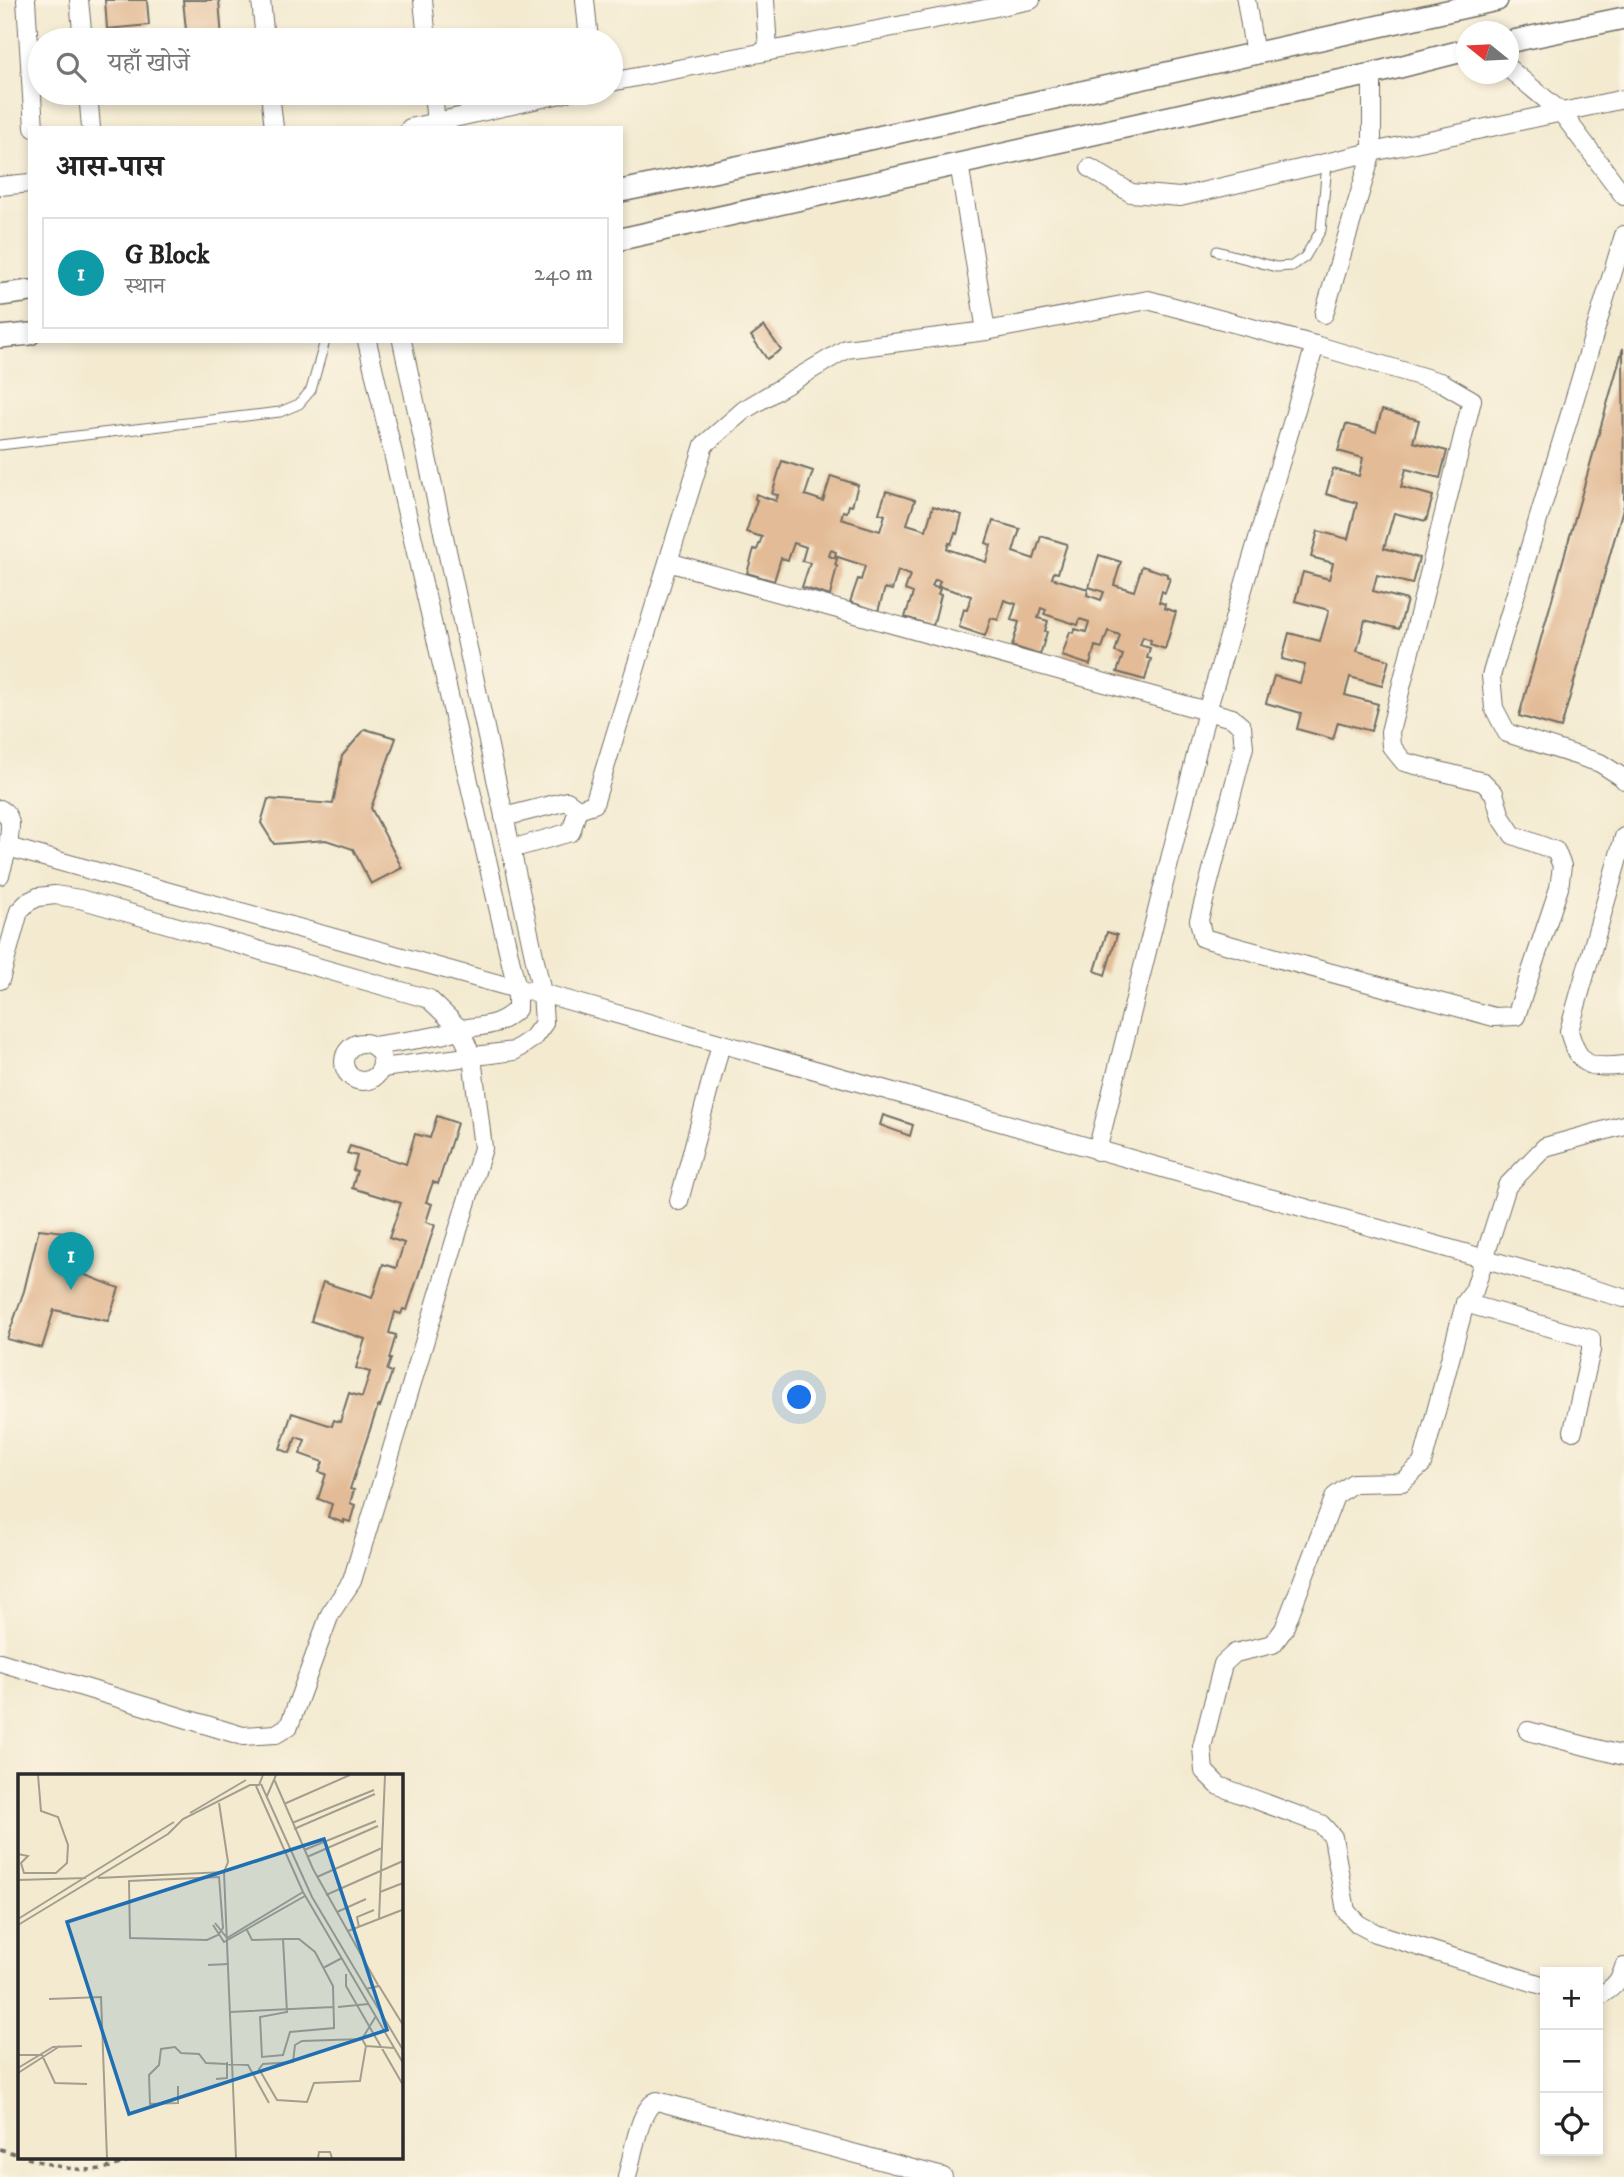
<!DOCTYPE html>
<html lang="hi">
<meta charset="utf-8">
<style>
body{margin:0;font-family:"IM FELL DW Pica","Noto Serif Devanagari",serif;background:#f2f2f2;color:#222}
.controls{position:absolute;right:21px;bottom:21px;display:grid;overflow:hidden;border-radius:0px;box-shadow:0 4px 10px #0003}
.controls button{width:63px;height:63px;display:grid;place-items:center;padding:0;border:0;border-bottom:2px solid #e0e0e0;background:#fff;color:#222;font:35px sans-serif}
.compass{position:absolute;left:1456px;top:21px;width:63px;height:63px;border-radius:50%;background:#fff;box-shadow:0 4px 10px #0003;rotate:288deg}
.you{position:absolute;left:800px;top:1398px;width:24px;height:24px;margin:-18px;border:5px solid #fff;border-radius:50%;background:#1a73e8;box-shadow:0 0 0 10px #1a73e833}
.badge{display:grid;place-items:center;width:46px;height:46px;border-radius:50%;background:#1f6fb2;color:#fff;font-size:23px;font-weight:700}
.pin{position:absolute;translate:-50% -58px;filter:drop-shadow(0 2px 4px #0008)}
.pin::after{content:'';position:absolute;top:37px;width:24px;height:21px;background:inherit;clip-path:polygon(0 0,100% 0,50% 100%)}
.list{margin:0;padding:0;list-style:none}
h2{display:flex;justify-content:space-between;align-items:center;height:91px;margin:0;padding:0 28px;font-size:30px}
h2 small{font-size:23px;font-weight:400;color:#767676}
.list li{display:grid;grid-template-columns:46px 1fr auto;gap:21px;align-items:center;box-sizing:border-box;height:112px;margin:0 14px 14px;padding:0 14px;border:2px solid #e0e0e0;border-radius:0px}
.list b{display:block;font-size:26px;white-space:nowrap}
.list p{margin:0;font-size:23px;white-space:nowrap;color:#767676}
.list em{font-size:23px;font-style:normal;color:#767676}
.icon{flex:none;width:38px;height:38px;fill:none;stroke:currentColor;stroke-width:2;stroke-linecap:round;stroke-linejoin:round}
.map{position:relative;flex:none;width:1624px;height:2177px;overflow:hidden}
.search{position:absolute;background:#fff;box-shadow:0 4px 10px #0003;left:28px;top:28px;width:595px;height:77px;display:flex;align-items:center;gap:18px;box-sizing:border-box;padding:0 24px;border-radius:38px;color:#767676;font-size:26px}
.panel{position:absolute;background:#fff;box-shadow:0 4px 10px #0003;left:28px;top:126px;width:595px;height:217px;border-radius:0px}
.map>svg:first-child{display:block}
.building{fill:#e3bb96}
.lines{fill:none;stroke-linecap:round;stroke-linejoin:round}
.service-casing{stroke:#716e65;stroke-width:11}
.minor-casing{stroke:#716e65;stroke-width:20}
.tertiary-casing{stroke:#716e65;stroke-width:24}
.path{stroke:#716e65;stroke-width:3.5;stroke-dasharray:5 5;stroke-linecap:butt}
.service{stroke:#fff;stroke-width:9}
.minor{stroke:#fff;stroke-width:18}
.tertiary{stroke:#fff;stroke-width:21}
.inset-road{fill:none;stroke:#a39e8e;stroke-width:2}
.view{fill:#1f6fb2;fill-opacity:0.15;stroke:#1f6fb2;stroke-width:3.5}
.inset-edge{fill:none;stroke:#2b2b2b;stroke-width:3.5}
</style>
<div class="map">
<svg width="1624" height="2177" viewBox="0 0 1624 2177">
<rect width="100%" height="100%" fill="#fcf5e5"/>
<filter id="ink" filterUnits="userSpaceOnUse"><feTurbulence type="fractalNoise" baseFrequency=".0143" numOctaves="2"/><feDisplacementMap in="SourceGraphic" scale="14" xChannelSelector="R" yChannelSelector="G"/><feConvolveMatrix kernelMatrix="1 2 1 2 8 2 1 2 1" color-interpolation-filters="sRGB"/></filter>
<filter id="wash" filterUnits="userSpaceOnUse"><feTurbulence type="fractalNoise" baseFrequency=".00686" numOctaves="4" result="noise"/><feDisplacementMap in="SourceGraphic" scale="28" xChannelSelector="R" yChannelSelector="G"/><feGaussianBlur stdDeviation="1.57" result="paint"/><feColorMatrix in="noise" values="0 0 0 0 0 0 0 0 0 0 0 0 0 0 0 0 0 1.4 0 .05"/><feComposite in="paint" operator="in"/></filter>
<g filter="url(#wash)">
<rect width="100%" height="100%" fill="#f3ead0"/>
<g id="blocks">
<g class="building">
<path d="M 105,0 L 147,0 L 149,25 L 107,29 Z"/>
<path d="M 183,0 L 219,0 L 222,39 L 187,40 Z"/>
<path d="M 764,326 L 781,350 L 767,359 L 751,336 Z"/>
<path d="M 1623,348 L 1624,505 L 1561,728 L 1519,716 Z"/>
<path d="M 1382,410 L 1419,420 L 1413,442 L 1447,451 L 1440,478 L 1406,469 L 1401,487 L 1433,496 L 1426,521 L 1394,513 L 1384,548 L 1419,558 L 1412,584 L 1377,575 L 1373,591 L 1407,600 L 1399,629 L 1365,620 L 1357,651 L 1389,660 L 1382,686 L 1350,677 L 1345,695 L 1378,704 L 1371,731 L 1338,722 L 1333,739 L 1297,729 L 1301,713 L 1266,703 L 1274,676 L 1300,683 L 1305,665 L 1282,659 L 1289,633 L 1320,641 L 1329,610 L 1295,601 L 1303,572 L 1329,579 L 1333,563 L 1311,557 L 1318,531 L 1348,539 L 1357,503 L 1326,494 L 1333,469 L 1359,476 L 1363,458 L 1338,451 L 1346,424 L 1376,432 Z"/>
<path d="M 782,461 L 813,471 L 805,495 L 823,501 L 831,476 L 858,485 L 852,506 L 849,505 L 847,512 L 843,511 L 841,519 L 880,531 L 885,515 L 879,513 L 886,491 L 915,500 L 907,524 L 926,530 L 933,506 L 962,515 L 957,534 L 955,533 L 951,544 L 949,543 L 947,549 L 986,562 L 991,545 L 986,543 L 993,521 L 1020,529 L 1013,552 L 1034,559 L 1041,536 L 1067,544 L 1058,573 L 1054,572 L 1052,578 L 1088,589 L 1087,595 L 1101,600 L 1104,592 L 1089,587 L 1099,555 L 1121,562 L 1114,585 L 1134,591 L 1142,566 L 1167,574 L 1167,577 L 1170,578 L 1165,593 L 1162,591 L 1159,602 L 1165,604 L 1164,608 L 1176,612 L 1165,649 L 1150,644 L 1151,640 L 1143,637 L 1140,645 L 1150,648 L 1147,658 L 1151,659 L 1145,680 L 1117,672 L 1123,655 L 1115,652 L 1120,635 L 1108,631 L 1102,648 L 1095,646 L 1090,665 L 1062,656 L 1070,632 L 1074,633 L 1075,629 L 1086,632 L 1089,622 L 1080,619 L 1078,625 L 1044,614 L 1046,610 L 1041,608 L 1038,618 L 1048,621 L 1045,631 L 1047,632 L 1040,655 L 1012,646 L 1019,622 L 1011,620 L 1016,604 L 1004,600 L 998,620 L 991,618 L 985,636 L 959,627 L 964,609 L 967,610 L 971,596 L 938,586 L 940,581 L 935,580 L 932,586 L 940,589 L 938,594 L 941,595 L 933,626 L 905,617 L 913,593 L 905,590 L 910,575 L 898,571 L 892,590 L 885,588 L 878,611 L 850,602 L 858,579 L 861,580 L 865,566 L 835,556 L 836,552 L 831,550 L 829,556 L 837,559 L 835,565 L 837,566 L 830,596 L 802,587 L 810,563 L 802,561 L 806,547 L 794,543 L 788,560 L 781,558 L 774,581 L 747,573 L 754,549 L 757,550 L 762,537 L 746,532 L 757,500 L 755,499 L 756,494 L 776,501 L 778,495 L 772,494 Z"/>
<path d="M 365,729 L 396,738 L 371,808 L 402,868 L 371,884 L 353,849 L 326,840 L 274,844 L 261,823 L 268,799 L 333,804 L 342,756 Z"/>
<path d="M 1107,932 L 1117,935 L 1105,975 L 1095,971 Z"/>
<path d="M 883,1115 L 913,1125 L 910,1136 L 880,1125 Z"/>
<path d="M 437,1116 L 457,1123 L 438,1184 L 433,1182 L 426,1202 L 432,1204 L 426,1222 L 435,1225 L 407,1310 L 403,1309 L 401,1314 L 395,1312 L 389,1333 L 396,1335 L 389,1359 L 391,1359 L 387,1370 L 392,1372 L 380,1407 L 378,1406 L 350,1489 L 354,1490 L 350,1503 L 355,1505 L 350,1522 L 344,1520 L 344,1523 L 328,1517 L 332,1504 L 318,1499 L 326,1474 L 319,1472 L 323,1462 L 300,1454 L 305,1440 L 296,1437 L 290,1453 L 280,1449 L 292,1413 L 332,1426 L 334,1420 L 340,1422 L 349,1393 L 362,1397 L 370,1372 L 356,1368 L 365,1339 L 311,1321 L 323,1282 L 372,1298 L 383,1264 L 396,1268 L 404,1243 L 389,1238 L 401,1203 L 352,1188 L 357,1171 L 353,1170 L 357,1156 L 347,1153 L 350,1146 L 406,1164 L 415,1134 L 430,1138 Z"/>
<path d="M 39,1229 L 73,1233 L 68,1265 L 75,1271 L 119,1288 L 108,1321 L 54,1310 L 42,1348 L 7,1339 L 24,1291 Z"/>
</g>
</g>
</g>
<g filter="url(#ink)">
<use href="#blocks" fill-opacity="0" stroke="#716e65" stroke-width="2"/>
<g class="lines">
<defs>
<g id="service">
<path d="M 1217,251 L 1276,267 L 1292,266 L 1305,257 L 1321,230 L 1327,164"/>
<path d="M 0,445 L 280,412 L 299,404 L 311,390 L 325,341"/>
</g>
<g id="minor">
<path d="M 26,0 L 34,128"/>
<path d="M 79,0 L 83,40"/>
<path d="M 261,0 L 265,40"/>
<path d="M 423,0 L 427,40"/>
<path d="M 585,0 L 589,40"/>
<path d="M 765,0 L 768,50"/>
<path d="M 1246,0 L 1255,55"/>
<path d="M 1508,68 L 1561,112 L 1624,196"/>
<path d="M 611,82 L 1031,0"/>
<path d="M 88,93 L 91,128"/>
<path d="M 270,93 L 274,128"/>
<path d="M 433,93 L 436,123"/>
<path d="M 410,128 L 565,93"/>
<path d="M 959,163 L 986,331"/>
<path d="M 1090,168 L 1131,193 L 1180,197 L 1372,152 L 1624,99"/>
<path d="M 0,186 L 30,183"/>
<path d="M 1624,235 L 1491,676 L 1494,708 L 1507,733 L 1600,763 L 1622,777 L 1624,780"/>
<path d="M 1324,314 L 1372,152 L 1372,74"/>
<path d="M 367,341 L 517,989 L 517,1009 C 498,1027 485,1025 461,1029 C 454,1030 447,1034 440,1035 C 418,1040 396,1042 374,1046"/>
<path d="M 0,809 C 15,817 9,832 8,847"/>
<path d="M 504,817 L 567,801 L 578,809 L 594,804 L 668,562 L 1232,718 L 1242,727 L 1244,747 L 1199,920 L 1203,938 L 1494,1017 L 1516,1016 L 1559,888 L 1562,866 L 1556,851 L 1513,835 L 1501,817 L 1494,793 L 1483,782 L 1404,762 L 1391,746 L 1390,732 L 1472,400 L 1443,383 L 1315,345 L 1148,300 L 986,331 L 846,349 L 744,410 L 704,445 L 668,562"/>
<path d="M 1624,837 L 1569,1031 C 1579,1067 1590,1069 1624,1065"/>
<path d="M 511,849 L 571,832 L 578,809"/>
<path d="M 0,875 L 8,847 L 517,989 L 542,993 L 1624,1298"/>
<path d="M 0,980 L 19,911 L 28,902 L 38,897 L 55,895 L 80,899 L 429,999 L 460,1029 L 472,1057 L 483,1148 L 352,1581 L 330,1614 L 289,1726 L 276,1734 L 243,1736 L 0,1662"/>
<circle cx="363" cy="1062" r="19"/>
<path d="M 382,1068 L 514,1051 L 533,1038 L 544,1023 L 542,993 L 402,341"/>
<path d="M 1097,1151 L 1207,711 L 1315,345"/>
<path d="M 679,1201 L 721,1044"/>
<path d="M 1465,1303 L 1591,1339 L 1591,1350 L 1573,1431"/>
<path d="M 1528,1731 L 1624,1756"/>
<path d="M 1545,1986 L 1375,1933 L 1358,1924 L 1346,1911 L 1333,1837 L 1321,1824 L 1219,1786 L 1204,1771 L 1202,1747 L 1223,1664 L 1235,1653 L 1273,1644 L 1284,1629 L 1335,1496 L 1353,1483 L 1402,1482 L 1422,1464 L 1465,1303 L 1474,1291 L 1507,1186 L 1545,1147 L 1624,1125"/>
<path d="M 1598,1996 C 1611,1990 1620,1982 1624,1967"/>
<path d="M 627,2177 C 632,2159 639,2107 657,2101 L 943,2177"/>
</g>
<g id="tertiary">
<path d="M 1508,42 L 1624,18"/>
<path d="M 621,191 L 824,149 L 1497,0"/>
<path d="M 621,239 L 1246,100 L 1372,74 L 1466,50"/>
<path d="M 0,295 L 30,291"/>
<path d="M 0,337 L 30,334"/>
</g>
</defs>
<use href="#service" class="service-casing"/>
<use href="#minor" class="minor-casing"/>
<use href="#tertiary" class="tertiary-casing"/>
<g class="path">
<path d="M 0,2149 L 19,2155"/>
<path d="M 27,2158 C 68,2170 98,2177 134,2158"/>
</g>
<use href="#service" class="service"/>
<use href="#minor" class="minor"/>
<use href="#tertiary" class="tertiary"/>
</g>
</g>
<g transform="translate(18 1774)">
<rect width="385" height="385" fill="#f3ead0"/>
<path class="inset-road" d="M 256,5 L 295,95 L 360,211M 243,10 L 294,123 L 385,276M 238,12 L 285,118 L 385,289M 249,22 L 258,1M 201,29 L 210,88 L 206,98M 266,30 L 332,1M 172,39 L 228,6M 274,49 L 356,16M 276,55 L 357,20M 286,76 L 358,47M 0,80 L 10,82 L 3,89 L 6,99 L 38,99 L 49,89 L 50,71 L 40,43 L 23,37 L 20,1M 289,83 L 360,52M 201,103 L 205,154 L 200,161 L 189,166 L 112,164 L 111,107 ZM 299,103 L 364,74M 80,104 L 206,98 L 218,384M 0,106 L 68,104M 362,118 L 385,109M 308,121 L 385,87M 319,138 L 348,125M 0,145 L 156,48M 361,145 L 367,1M 197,149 L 209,164 L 285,118M 0,151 L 150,60 L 165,45 L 232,11 L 241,11 L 245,1M 195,151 L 206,168 L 287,122M 341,153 L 339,143 L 356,136M 229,156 L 234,166 L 265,165 L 269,238 L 242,243 L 244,283 L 265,281 L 272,258 L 316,254 L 316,250 L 315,212 L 297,178 L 281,165 L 265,165M 330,157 L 384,136M 190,191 L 211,190M 305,194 L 324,184M 328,200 L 328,212 L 385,311M 348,215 L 361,212 L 385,251M 31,225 L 83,223 L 89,384M 320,233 L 350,230M 212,238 L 315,233M 344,265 L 348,272 L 342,307 L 296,309 L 289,328 L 259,326 L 241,295 L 245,290 L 275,288 L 277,271 L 284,267 L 344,265 L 358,242M 348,272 L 376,274M 0,281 L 24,281 L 37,309 L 69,310M 0,294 L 35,273 L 64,272M 0,299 L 42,272M 198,305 L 209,304 L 209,288M 160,312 L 160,329 L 132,330 L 131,301 L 141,291 L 143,275 L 157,273 L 163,279 L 181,280 L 188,289 L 230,291 L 251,329M 300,384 L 301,378 L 312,378 L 314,384"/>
<path class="view" d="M 306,65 L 369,256 L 111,340 L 49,148 Z"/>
<rect width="385" height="385" class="inset-edge"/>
</g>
</svg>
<div class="controls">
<button>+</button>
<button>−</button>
<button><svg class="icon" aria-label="locate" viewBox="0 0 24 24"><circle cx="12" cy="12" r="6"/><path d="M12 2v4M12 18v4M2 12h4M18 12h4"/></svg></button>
</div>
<svg class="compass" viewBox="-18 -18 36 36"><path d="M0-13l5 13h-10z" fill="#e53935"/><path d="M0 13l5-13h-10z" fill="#767676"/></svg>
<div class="you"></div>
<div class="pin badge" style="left:71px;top:1290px;background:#0f9aa8">1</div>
<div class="search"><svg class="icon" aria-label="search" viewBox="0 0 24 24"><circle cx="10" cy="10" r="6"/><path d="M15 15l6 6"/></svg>यहाँ खोजें</div>
<section class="panel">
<h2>आस-पास<small></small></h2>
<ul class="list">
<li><span class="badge" style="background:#0f9aa8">1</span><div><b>G Block</b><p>स्थान</p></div><em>240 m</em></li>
</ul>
</section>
</div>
